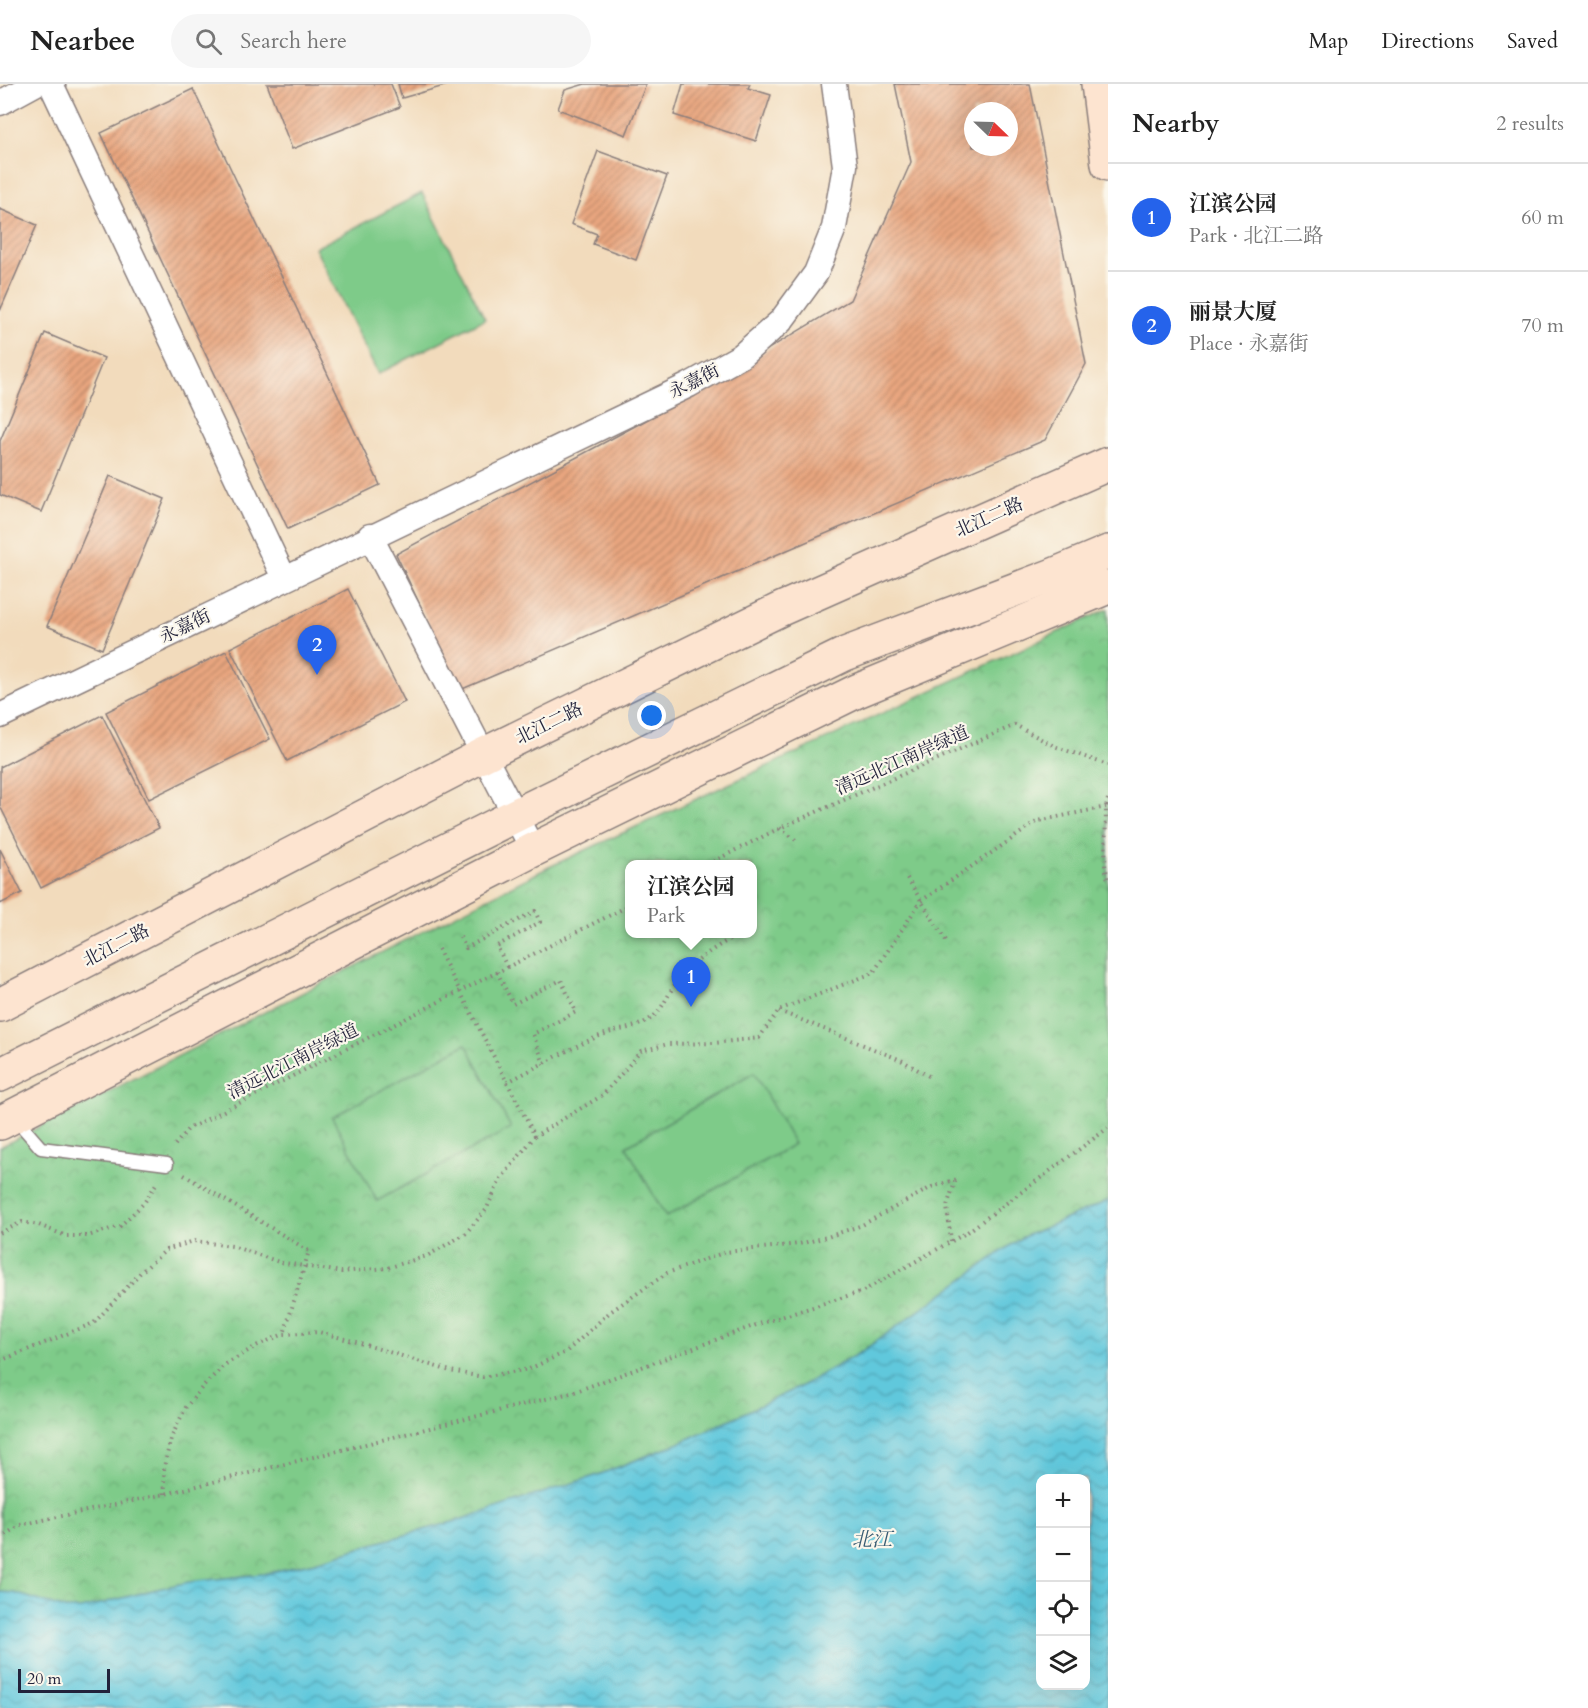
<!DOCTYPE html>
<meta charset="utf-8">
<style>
body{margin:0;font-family:Cardo,"Noto Serif SC",serif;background:#f6f6f6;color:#222}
.controls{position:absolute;right:18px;bottom:18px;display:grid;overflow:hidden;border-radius:12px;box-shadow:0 6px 24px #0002}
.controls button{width:54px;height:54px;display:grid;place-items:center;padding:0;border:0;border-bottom:2px solid #e0e0e0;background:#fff;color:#222;font:30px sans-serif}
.compass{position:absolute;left:964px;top:18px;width:54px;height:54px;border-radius:50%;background:#fff;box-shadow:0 6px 24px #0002;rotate:113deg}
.scale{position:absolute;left:18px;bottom:15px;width:92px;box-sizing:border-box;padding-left:6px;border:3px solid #22223b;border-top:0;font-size:16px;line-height:21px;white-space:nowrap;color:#22223b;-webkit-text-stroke:4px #fbf7ec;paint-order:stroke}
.you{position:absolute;left:652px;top:632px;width:21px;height:21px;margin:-15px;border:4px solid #fff;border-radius:50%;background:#1a73e8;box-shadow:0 0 0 9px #1a73e833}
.badge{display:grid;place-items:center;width:39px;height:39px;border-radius:50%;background:#2563eb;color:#fff;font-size:20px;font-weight:700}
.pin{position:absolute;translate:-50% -50px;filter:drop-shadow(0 2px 3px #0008)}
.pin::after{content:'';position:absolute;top:32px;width:21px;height:18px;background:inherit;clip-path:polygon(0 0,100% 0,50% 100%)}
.popup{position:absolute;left:625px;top:776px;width:132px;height:78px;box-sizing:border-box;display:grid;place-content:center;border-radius:12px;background:#fff;filter:drop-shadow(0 2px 4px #0005);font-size:20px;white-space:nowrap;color:#767676}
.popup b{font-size:22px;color:#222}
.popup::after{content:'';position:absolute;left:50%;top:100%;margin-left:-12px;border:12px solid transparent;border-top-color:#fff}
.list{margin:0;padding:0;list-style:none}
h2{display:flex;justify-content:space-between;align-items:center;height:78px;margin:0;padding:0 24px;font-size:26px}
h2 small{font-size:20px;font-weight:400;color:#767676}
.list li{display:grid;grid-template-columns:39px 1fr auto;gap:18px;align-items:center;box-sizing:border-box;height:108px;padding:0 24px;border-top:2px solid #e0e0e0}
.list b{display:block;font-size:22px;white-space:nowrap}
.list p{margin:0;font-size:20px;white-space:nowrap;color:#767676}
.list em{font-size:20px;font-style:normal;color:#767676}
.icon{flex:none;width:33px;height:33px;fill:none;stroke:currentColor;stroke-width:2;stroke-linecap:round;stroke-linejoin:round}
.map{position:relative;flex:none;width:1108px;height:1624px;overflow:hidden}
header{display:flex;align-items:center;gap:36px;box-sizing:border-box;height:84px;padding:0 30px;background:#fff;border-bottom:2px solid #e0e0e0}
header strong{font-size:28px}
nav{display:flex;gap:33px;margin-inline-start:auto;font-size:21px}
.search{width:420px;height:54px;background:#f6f6f6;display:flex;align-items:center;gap:15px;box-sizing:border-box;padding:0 21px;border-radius:33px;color:#767676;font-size:22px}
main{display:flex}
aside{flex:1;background:#fff}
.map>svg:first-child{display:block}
.park{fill:url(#park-crowns);stroke:#507662;stroke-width:1.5;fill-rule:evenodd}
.pitch{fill:#7ecb89;stroke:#507662;stroke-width:1.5}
.water{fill:url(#water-waves);stroke:#41758c;stroke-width:1.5;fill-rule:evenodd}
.building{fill:url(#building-hatch);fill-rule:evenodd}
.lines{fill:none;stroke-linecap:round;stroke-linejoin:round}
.lane-casing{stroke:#8a7e7c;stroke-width:15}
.street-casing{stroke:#8a7e7c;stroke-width:27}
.secondary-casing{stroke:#8a7e7c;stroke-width:36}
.path{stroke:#8a7e7c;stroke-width:4;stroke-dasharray:1.5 4.5;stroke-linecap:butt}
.lane{stroke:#fff;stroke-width:12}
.street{stroke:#fff;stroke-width:24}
.secondary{stroke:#fde4d0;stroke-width:33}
.labels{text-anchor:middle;stroke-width:4.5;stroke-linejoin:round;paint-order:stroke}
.street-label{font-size:18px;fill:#22223b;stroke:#fbf7ec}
.water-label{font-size:20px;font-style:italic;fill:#385c73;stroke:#fbf7ec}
</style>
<header>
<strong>Nearbee</strong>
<div class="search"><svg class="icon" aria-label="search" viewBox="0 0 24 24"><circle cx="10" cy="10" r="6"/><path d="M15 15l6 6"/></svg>Search here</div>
<nav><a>Map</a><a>Directions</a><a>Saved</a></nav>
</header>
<main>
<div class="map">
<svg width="1108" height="1624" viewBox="0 0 1108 1624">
<defs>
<pattern id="park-crowns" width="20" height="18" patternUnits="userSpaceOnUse" patternTransform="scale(1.5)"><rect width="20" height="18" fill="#7ecb89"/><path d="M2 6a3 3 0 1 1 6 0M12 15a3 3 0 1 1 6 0" fill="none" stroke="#6dae77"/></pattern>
<pattern id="water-waves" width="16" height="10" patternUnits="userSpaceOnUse" patternTransform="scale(1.5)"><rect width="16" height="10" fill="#60c8dc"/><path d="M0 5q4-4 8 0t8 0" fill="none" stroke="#4fa2b4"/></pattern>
<pattern id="building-hatch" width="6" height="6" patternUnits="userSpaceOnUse" patternTransform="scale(1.5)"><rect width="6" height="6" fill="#e9a67f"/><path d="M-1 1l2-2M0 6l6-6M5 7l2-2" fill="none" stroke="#bc8769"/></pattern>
</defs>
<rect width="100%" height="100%" fill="#fbf7ec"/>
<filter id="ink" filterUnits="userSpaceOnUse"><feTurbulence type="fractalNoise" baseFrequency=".0167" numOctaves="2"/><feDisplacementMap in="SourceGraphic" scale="12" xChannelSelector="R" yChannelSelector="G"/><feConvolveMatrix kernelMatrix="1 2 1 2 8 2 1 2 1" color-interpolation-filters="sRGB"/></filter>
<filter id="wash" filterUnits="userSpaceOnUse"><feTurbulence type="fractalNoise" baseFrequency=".008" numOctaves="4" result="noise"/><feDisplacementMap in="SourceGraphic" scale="24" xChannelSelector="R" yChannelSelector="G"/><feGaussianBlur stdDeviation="1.35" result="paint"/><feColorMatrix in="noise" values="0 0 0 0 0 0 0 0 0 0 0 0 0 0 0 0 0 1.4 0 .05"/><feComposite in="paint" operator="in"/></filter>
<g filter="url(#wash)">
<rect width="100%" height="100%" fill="#f2dbbc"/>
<path class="park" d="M 1108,525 L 1108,1117 L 1021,1154 L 861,1268 L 798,1304 L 677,1360 L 598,1391 L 453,1438 L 369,1461 L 315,1478 L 263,1490 L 189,1498 L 153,1506 L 81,1525 L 65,1525 L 15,1509 L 0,1508 L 0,1063 L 549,783 ZM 630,780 L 752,780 L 752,850 L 630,850 Z"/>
<g class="pitch">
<path d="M 422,109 L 485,235 L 378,290 L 315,164 Z"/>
<path d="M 466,960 L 511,1044 L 377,1117 L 332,1033 Z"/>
<path d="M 754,989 L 794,1060 L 666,1133 L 626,1062 Z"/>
</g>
<path class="water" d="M 1108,1117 L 1108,1624 L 0,1624 L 0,1508 L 15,1509 L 65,1525 L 81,1525 L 153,1506 L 189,1498 L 263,1490 L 315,1478 L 369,1461 L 453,1438 L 598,1391 L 677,1360 L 798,1304 L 861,1268 L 1021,1154 ZM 1040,1394 L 1086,1394 L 1086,1602 L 1040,1602 Z"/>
<g id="blocks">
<g class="building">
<path d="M 267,0 L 391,0 L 400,23 L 292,65 Z"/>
<path d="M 398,0 L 448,0 L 448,1 L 402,14 Z"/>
<path d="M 585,0 L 646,0 L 626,51 L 558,25 L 565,6 Z"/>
<path d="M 683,0 L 750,0 L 748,4 L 771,11 L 756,57 L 674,31 Z"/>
<path d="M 895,0 L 1030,0 L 1086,280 L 1045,356 L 460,606 L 396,470 L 680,318 L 850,216 L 911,78 ZM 973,27 L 1009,27 L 1009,63 L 973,63 Z"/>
<path d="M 193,5 L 380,401 L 288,445 L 101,49 Z"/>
<path d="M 598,67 L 667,92 L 636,176 L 593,160 L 597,150 L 571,140 Z"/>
<path d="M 0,125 L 37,141 L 0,227 Z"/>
<path d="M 45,249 L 104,274 L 41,428 L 0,411 L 0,357 Z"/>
<path d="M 110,392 L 165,415 L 102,565 L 47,542 Z"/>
<path d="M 348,505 L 405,618 L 287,677 L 230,564 Z"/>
<path d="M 226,567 L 270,655 L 149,715 L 106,628 Z"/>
<path d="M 102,631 L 159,744 L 41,804 L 0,722 L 0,683 Z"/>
<path d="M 0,765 L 22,809 L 0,820 Z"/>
</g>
</g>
</g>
<g filter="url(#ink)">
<use href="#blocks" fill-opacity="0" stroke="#8a7e7c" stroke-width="1.5"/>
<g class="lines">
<defs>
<path id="lane" d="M 14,1033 L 41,1064 L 167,1080"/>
<g id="street">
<path d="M 51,0 L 284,494"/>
<path d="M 0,19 L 35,0"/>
<path d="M 370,452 L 533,766"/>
<path d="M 0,632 L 689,301 L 741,272 L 781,237 L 816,189 L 834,144 L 845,82 L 834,0"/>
</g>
<g id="secondary">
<path d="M 1098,0 L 1108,80"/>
<path d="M 0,921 L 483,671 L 781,525 L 1108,380"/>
<path d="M 0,991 L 516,731 L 845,570 L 1051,492 L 1108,468"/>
<path d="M 0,1039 L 533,766 L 857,607 L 1108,503"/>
</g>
</defs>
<use href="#lane" class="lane-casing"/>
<use href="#street" class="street-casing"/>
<use href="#secondary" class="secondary-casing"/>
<g class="path">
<path d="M 1108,715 L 1106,723 L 1105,781 L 1108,796"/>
<path d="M 780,744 L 797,757"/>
<path d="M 708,780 L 780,744 L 1015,641 L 1054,662 L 1108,681"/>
<path d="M 907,794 L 947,858"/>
<path d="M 460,853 L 466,864 L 535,827 L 540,838 L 497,862 L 507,883"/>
<path d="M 438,865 L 535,1052"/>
<path d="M 497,888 L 513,920 L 561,896 L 576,928 L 533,950 L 544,980"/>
<path d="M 779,927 L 901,976 L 932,994"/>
<path d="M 507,998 C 538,983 569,964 602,951 C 618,945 635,945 650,935 C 662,927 666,914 674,902 C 690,880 710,866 734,853"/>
<path d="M 175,1061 L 188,1045 L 630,821"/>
<path d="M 184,1091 L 309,1167 L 284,1250"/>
<path d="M 0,1149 L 22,1138 L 39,1141 L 66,1152 L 88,1152 L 120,1142 L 144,1119 L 156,1100"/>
<path d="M 951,1157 L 947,1122 L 956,1095"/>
<path d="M 0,1277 L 94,1239 L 141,1188 L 166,1166 L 194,1157 L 232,1162 L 279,1178 L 341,1188 L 387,1184 L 427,1172 L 465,1150 L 486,1126 L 500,1096 L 535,1052 L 603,1011 L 641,967 L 668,960 L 714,959 L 759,954 L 779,926 L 873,889 L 921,817 L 1038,737 L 1106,723"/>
<path d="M 165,1410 L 164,1383 L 171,1354 L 186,1323 L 204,1301 L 226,1280 L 258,1261 L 284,1250 L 319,1248 L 360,1259 L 450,1287 L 483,1293 L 529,1285 L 566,1268 L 610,1228 L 667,1189 L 726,1168 L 799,1160 L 827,1153 L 862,1141 L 932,1103 L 957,1095"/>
<path d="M 0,1454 L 20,1441 L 165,1410 L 574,1308 L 756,1241 L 863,1207 L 966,1149 L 1108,1044"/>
</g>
<use href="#lane" class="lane"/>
<use href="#street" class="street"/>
<use href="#secondary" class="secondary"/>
</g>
</g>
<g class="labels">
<g class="street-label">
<text transform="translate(694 297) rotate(-27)" y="6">永嘉街</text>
<text transform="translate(989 433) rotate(-24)" y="6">北江二路</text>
<text transform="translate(185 542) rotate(-26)" y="6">永嘉街</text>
<text transform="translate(549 639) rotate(-26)" y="6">北江二路</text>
<text transform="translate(902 676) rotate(-24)" y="6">清远北江南岸绿道</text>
<text transform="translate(116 861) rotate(-27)" y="6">北江二路</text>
<text transform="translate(293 977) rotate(-27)" y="6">清远北江南岸绿道</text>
</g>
<g class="water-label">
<text x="872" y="1462">北江</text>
</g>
</g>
</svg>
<div class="controls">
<button>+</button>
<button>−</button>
<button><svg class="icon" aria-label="locate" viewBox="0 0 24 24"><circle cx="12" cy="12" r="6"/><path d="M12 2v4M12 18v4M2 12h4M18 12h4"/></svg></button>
<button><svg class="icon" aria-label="layers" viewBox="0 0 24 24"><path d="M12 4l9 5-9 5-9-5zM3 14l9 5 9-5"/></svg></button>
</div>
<svg class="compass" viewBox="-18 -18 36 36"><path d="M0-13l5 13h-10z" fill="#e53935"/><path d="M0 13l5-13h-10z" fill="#767676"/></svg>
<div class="scale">20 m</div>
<div class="you"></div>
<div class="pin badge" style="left:691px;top:923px">1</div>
<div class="popup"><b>江滨公园</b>Park</div>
<div class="pin badge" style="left:317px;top:591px">2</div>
</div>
<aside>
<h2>Nearby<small>2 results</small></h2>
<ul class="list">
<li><span class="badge">1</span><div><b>江滨公园</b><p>Park · 北江二路</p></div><em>60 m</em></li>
<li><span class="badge">2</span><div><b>丽景大厦</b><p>Place · 永嘉街</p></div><em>70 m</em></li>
</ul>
</aside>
</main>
